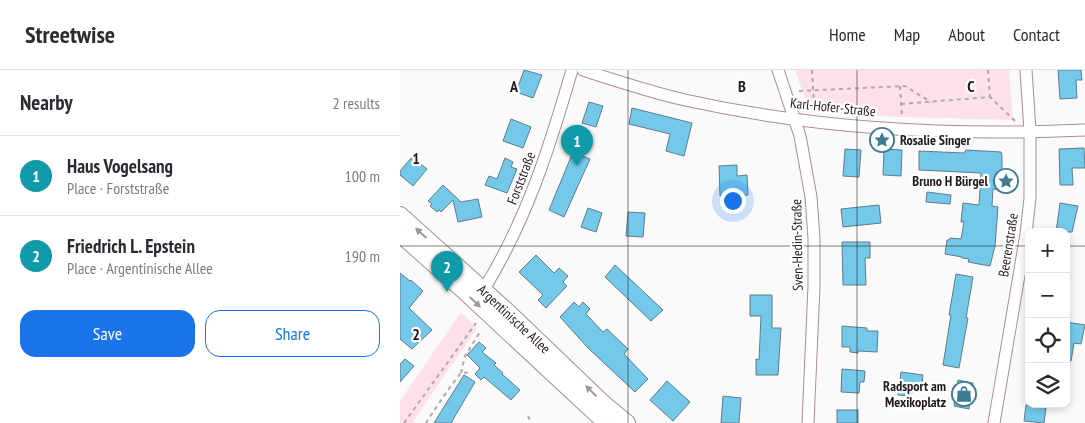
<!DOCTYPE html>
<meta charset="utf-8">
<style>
body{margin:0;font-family:"PT Sans Narrow",sans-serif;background:#f7f7f7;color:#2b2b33}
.controls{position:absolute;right:15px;bottom:15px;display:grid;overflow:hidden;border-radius:10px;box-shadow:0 2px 8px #0003}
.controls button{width:45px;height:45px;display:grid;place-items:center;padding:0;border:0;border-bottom:1px solid #e1e1e2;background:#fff;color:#2b2b33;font:25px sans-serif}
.you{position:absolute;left:332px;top:130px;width:18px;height:18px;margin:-12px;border:4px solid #fff;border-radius:50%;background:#1a73e8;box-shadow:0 0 0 8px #1a73e833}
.badge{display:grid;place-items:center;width:32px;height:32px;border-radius:50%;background:#1a73e8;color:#fff;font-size:16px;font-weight:700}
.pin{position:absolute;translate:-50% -41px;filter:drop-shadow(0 1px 2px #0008)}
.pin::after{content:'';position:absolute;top:26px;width:18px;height:15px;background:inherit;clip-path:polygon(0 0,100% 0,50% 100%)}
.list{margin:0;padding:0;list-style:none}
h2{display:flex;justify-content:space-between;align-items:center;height:65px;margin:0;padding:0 20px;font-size:21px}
h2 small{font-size:16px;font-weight:400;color:#7c7c81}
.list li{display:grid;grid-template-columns:32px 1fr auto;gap:15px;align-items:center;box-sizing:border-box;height:80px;padding:0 20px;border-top:1px solid #e1e1e2}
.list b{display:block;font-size:19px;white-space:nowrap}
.list p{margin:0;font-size:16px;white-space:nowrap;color:#7c7c81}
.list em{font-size:16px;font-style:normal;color:#7c7c81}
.actions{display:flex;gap:10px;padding:15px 20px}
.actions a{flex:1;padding:11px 0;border:1px solid #1a73e8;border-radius:15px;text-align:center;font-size:18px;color:#1a73e8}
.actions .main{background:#1a73e8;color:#fff}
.icon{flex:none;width:28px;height:28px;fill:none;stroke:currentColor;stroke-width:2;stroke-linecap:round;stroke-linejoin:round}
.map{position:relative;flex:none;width:685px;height:353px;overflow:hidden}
header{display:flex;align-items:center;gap:30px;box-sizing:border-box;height:70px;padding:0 25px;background:#fff;border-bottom:1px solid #e1e1e2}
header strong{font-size:24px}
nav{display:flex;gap:28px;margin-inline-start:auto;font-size:18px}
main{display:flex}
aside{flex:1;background:#fff}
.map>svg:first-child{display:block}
.green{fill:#fee0e8}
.building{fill:#74c9eb;stroke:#5d7c89}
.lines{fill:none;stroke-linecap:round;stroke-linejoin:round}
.minor-casing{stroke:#ad8c96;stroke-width:13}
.secondary-casing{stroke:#ad8c96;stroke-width:18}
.path{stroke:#afaaac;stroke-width:2;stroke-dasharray:4 4;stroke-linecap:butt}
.minor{stroke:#fff;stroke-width:11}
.secondary{stroke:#fff;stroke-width:16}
.oneway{fill:#9d9799}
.grid{fill:none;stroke:#25181c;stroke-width:1;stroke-opacity:0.55}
.labels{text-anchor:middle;stroke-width:4.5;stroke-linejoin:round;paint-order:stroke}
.street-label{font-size:14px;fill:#25181c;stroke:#fff}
.poi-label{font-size:14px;font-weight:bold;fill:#25181c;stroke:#fff;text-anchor:end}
.grid-label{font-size:16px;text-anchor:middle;font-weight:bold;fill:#25181c;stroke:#fff;stroke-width:4.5;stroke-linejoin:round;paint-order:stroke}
</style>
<header>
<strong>Streetwise</strong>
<nav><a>Home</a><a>Map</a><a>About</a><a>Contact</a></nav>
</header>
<main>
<aside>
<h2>Nearby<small>2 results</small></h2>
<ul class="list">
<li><span class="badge" style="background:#0f9aa8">1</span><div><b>Haus Vogelsang</b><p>Place · Forststraße</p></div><em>100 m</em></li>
<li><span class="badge" style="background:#0f9aa8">2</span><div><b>Friedrich L. Epstein</b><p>Place · Argentinische Allee</p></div><em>190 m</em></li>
</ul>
<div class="actions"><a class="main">Save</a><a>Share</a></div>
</aside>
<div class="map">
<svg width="685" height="353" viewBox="0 0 685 353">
<rect width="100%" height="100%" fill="#fafafa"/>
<g class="green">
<path d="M 395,0 L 609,0 L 613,50 L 499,47 L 409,40 Z"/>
<path d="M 61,242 L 77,258 L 12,353 L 0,353 L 0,331 Z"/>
</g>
<g class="building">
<path d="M 124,0 L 142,5 L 133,28 L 116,22 Z"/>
<path d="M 658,0 L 681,0 L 682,10 L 676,10 L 677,28 L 660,29 Z"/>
<path d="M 189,32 L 203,36 L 196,57 L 182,53 Z"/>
<path d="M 232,38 L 292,53 L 284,86 L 266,81 L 270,64 L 229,54 Z"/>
<path d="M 111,49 L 131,57 L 123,78 L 103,71 Z"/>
<path d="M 684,78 L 685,98 L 672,98 L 673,115 L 660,115 L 659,79 Z"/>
<path d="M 445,79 L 461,80 L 459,107 L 443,106 Z"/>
<path d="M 484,79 L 502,80 L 501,106 L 483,105 Z"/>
<path d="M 566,80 L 601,82 L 602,85 L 602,120 L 593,119 L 592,136 L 598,137 L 595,176 L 590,196 L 568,192 L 569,189 L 562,188 L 562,187 L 545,184 L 547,170 L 549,170 L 550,168 L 561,169 L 564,152 L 561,152 L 563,133 L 579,135 L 581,103 L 519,100 L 519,81 L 564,83 Z"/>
<path d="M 173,82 L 190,89 L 164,147 L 149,140 Z"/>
<path d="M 12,87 L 27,99 L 13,116 L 0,105 L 0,101 Z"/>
<path d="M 105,88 L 113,92 L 111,97 L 117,99 L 107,123 L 85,115 L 89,106 L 97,109 Z"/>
<path d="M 337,95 L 337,106 L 347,105 L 348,125 L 320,126 L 319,96 Z"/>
<path d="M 43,115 L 61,132 L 78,129 L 82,147 L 58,152 L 53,130 L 41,142 L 39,140 L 37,142 L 30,136 L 32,134 L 28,131 Z"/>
<path d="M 527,122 L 551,125 L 550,134 L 526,132 Z"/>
<path d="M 660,133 L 678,136 L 672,162 L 656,162 Z"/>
<path d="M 479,135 L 481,153 L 443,157 L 441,139 Z"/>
<path d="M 188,138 L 202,143 L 196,162 L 181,157 Z"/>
<path d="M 228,142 L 245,143 L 243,167 L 226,166 Z"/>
<path d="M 442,172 L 470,172 L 470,188 L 465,188 L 466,215 L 443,215 Z"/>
<path d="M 136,185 L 154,203 L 159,198 L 168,206 L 163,212 L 167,216 L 146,238 L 138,230 L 143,225 L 119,202 Z"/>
<path d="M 215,195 L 263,240 L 251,251 L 205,207 Z"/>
<path d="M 0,203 L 10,211 L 11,210 L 23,221 L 9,238 L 32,260 L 12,279 L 0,269 Z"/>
<path d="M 556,204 L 573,207 L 566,248 L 568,248 L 559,298 L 543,295 L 551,245 L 549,245 Z"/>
<path d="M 350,225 L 372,225 L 372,258 L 381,258 L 378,305 L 356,305 L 356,289 L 359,290 L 361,246 L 350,246 Z"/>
<path d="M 174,232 L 179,237 L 183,232 L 190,239 L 186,244 L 203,262 L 207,259 L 228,279 L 224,284 L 248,309 L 235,322 L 188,278 L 160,247 Z"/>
<path d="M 666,252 L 685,255 L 681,274 L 674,273 L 671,291 L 666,291 Z"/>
<path d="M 442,256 L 467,258 L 467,261 L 478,261 L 477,282 L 458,281 L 458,283 L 450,282 L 450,277 L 442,277 Z"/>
<path d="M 79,272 L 86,278 L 82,282 L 96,293 L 94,295 L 103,303 L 102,304 L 120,320 L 111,330 L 84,307 L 81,310 L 75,304 L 80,298 L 67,285 Z"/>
<path d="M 5,289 L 14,296 L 0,312 L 0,294 Z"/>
<path d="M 442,299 L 465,301 L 464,312 L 460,312 L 459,323 L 441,322 Z"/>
<path d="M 501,302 L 523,305 L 522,315 L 508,326 L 498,325 Z"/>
<path d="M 64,305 L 75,312 L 51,353 L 34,353 Z"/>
<path d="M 558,310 L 573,313 L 569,339 L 554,336 Z"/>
<path d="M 267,311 L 290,332 L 273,351 L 250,330 Z"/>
<path d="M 323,326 L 341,328 L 339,353 L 321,353 Z"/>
<path d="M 626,335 L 646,338 L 644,353 L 624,351 Z"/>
<rect x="437" y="340" width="21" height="13"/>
</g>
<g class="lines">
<defs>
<g id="minor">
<path d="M 183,0 C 217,11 250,22 285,30 C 415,59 552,66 685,60"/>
<path d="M 378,0 L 400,66 L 411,127 L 414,168 L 414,216 L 408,353"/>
<path d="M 84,219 C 127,149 149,79 172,0"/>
<path d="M 594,353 L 626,164 L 630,128 L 630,61 L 626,0"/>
</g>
<g id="secondary">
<path d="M 0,145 L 109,243 L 205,335 L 227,353"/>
<path d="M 0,164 L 63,220 L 206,353"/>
</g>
</defs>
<use href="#minor" class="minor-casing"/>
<use href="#secondary" class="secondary-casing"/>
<g class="path">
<path d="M 412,0 L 414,34"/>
<path d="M 588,0 L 590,27"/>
<path d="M 500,16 L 502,48"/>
<path d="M 399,21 L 505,16 L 531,32"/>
<path d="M 501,34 L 590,27 L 615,51"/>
<path d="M 61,303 L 65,286 L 80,262"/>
<path d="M 128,346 L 131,353"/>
<path d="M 4,353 L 76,253"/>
<path d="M 26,353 C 30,346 58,305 61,303 C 64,302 67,303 70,303"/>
</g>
<use href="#minor" class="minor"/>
<use href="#secondary" class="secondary"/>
</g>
<defs><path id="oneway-solid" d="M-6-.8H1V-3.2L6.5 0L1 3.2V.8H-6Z" transform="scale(1.25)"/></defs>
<g class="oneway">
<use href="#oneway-solid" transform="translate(21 163) rotate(-138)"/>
<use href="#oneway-solid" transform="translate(75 232) rotate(43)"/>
<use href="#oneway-solid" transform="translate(191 321) rotate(-136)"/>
</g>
<path class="grid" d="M 228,0 L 228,353M 457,0 L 457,353M 0,176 L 629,176M 666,176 L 685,176"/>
<defs>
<symbol id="sight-ring" viewBox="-11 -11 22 22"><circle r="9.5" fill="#fff" stroke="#3f7b92" stroke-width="1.5"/><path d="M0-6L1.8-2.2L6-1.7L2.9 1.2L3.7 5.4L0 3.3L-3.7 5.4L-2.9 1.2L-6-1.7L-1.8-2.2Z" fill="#3f7b92"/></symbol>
<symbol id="shop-ring" viewBox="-11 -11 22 22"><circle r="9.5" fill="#fff" stroke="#3f7b92" stroke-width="1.5"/><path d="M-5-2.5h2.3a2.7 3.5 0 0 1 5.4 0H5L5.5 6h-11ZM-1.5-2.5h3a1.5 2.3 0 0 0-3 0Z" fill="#3f7b92"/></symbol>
</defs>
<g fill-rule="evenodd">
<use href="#sight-ring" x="468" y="56" width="28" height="28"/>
<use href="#sight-ring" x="592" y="97" width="28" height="28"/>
<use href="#shop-ring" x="550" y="310" width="28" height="28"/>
</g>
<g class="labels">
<g class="street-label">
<text transform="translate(433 37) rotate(6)" y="5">Karl-Hofer-Straße</text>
<text transform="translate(121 108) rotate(-69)" y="5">Forststraße</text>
<text transform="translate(397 175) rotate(-91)" y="5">Sven-Hedin-Straße</text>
<text transform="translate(608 175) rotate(-81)" y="5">Beerenstraße</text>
<text transform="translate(114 249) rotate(43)" y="5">Argentinische Allee</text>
</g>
<g class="poi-label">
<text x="500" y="75" text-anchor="start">Rosalie Singer</text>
<text x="588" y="116">Bruno H Bürgel</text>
<text x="546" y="321">Radsport am<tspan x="546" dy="16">Mexikoplatz</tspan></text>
</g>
</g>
<g class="grid-label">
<text x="114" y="22">A</text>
<text x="342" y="22">B</text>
<text x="571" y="22">C</text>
<text x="16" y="94">1</text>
<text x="16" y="270">2</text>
</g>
</svg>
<div class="controls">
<button>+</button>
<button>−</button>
<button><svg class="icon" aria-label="locate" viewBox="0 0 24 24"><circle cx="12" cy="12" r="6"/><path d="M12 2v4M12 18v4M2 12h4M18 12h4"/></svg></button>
<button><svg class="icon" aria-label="layers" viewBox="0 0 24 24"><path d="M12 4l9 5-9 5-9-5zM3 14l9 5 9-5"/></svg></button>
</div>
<div class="you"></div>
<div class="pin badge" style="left:177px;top:96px;background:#0f9aa8">1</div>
<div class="pin badge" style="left:47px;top:222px;background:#0f9aa8">2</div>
</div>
</main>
